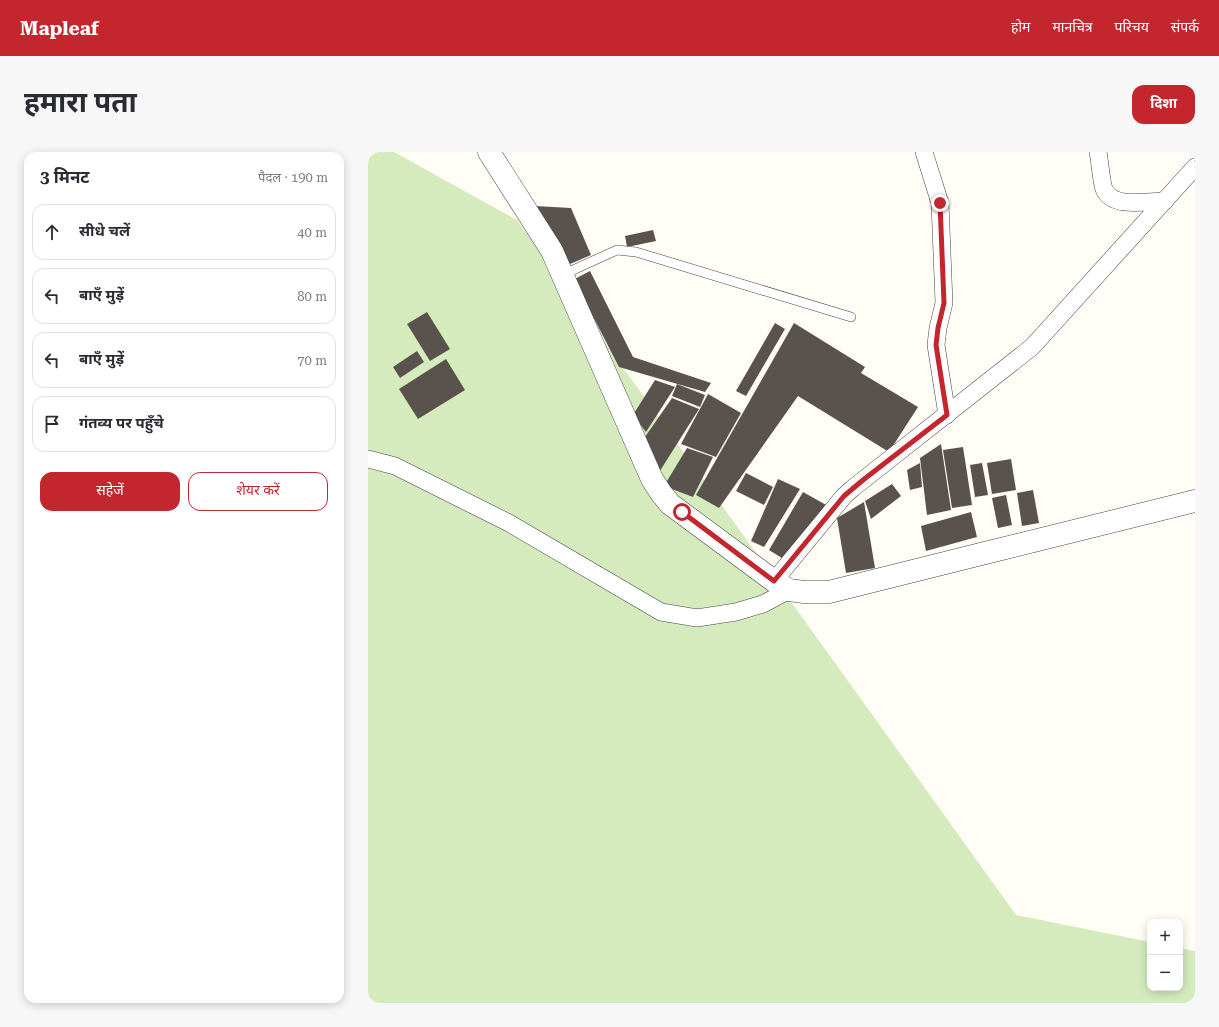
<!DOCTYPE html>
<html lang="hi">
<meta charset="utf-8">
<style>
body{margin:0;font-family:"Roboto Serif","Noto Sans Devanagari",serif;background:#f7f7f7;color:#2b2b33}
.controls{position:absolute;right:12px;bottom:12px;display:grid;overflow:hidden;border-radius:8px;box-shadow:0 2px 10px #0003}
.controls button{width:36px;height:36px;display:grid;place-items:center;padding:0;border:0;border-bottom:1px solid #e1e1e2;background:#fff;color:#2b2b33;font:20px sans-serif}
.stop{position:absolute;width:12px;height:12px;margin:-9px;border:3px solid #c4262e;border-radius:50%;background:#fff}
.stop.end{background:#c4262e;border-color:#fff;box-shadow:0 1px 4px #0008}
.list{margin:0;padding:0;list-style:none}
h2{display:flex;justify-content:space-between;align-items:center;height:52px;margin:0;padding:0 16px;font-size:17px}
h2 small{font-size:13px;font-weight:400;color:#7c7c81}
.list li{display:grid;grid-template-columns:26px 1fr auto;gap:12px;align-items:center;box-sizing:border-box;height:56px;margin:0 8px 8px;padding:0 8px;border:1px solid #e1e1e2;border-radius:12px}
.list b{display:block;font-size:15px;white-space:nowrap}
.list em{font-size:13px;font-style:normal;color:#7c7c81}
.actions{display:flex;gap:8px;padding:12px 16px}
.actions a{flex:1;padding:9px 0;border:1px solid #c4262e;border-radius:12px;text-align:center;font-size:14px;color:#c4262e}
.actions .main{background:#c4262e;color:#fff}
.icon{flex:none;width:22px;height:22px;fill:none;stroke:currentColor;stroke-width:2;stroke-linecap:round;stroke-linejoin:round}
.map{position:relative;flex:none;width:827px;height:851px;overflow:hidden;border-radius:12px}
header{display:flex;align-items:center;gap:24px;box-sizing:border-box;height:56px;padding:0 20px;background:#c4262e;color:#fff}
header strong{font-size:19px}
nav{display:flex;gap:22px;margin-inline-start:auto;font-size:14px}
.intro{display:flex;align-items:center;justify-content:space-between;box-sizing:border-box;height:96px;padding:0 24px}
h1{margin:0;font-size:28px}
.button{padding:10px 18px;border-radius:12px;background:#c4262e;color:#fff;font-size:14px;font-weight:700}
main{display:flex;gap:24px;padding:0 24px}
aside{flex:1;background:#fff;border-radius:12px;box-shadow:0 2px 10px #0003}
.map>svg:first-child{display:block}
.green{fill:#d5ebbd}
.building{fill:#5a524d}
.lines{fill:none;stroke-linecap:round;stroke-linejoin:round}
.service-casing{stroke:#444;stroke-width:10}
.minor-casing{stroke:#444;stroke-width:18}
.tertiary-casing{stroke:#444;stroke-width:23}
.service{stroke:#fff;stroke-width:9}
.minor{stroke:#fff;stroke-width:17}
.tertiary{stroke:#fff;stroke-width:22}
.route{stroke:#c4262e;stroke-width:5}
</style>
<header>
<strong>Mapleaf</strong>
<nav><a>होम</a><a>मानचित्र</a><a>परिचय</a><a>संपर्क</a></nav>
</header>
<div class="intro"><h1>हमारा पता</h1><a class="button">दिशा</a></div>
<main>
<aside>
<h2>3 मिनट<small>पैदल · 190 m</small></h2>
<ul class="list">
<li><svg class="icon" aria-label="ahead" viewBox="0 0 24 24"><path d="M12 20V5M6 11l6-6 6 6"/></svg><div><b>सीधे चलें</b></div><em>40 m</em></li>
<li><svg class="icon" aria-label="left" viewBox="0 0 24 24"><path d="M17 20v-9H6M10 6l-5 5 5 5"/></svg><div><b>बाएँ मुड़ें</b></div><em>80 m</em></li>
<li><svg class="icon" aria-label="left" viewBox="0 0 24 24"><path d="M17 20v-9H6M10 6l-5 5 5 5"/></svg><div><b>बाएँ मुड़ें</b></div><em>70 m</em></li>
<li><svg class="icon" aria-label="arrive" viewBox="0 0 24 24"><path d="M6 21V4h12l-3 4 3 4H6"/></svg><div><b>गंतव्य पर पहुँचे</b></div></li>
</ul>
<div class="actions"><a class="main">सहेजें</a><a>शेयर करें</a></div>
</aside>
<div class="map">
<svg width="827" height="851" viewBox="0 0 827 851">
<rect width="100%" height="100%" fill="#fffdf5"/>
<path class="green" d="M 0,0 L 26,0 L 149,68 L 648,763 L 782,790 L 782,836 L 812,836 L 812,796 L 827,799 L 827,851 L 0,851 Z"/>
<g class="building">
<path d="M 167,54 L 203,56 L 223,103 L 195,115 Z"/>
<path d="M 285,78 L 288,89 L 259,95 L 257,84 Z"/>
<path d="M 222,119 L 265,205 L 343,231 L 337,240 L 251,215 L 216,147 L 201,130 Z"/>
<path d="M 59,160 L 82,197 L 62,209 L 39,172 Z"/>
<path d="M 407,171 L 417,177 L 378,244 L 368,239 Z"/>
<path d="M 426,171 L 497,215 L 493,221 L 550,255 L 521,300 L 430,244 L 351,356 L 328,343 Z"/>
<path d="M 49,199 L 56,210 L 32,226 L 25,215 Z"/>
<path d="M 78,207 L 97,238 L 50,267 L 31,237 Z"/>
<path d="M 287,228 L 307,235 L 278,280 L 265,263 Z"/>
<path d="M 309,232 L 337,243 L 332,255 L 304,244 Z"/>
<path d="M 340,242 L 373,261 L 348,305 L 313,292 Z"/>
<path d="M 304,246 L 331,257 L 290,322 L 277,285 Z"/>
<path d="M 573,292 L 583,358 L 559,363 L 552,306 Z"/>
<path d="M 595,295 L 604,353 L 584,356 L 575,298 Z"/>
<path d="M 319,296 L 345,305 L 325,345 L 296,334 Z"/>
<path d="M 643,307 L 648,338 L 624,342 L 619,311 Z"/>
<path d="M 552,311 L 554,335 L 542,338 L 539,318 Z"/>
<path d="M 614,311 L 620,343 L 607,345 L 602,313 Z"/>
<path d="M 378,321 L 405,335 L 396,353 L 368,339 Z"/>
<path d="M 410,327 L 432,337 L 396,395 L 383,389 Z"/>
<path d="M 524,332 L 533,344 L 503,367 L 497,349 Z"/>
<path d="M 665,338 L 671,371 L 654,374 L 649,341 Z"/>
<path d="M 435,340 L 460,354 L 417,408 L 401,398 Z"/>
<path d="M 638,343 L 644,373 L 630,376 L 624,346 Z"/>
<path d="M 496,350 L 507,416 L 478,421 L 469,366 Z"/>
<path d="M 603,360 L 609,385 L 558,399 L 553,374 Z"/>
</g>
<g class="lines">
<defs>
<path id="service" d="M 194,123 L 249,98 L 268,100 L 483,165"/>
<g id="minor">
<path d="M 556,0 L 572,51 L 576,151 L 570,176 L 568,193 L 579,263"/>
<path d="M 730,0 C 732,10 733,28 736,37 C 744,57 779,49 797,49"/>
<path d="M 0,307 L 27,314 L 141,371 L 293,460 L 329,466 L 368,460 L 395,452 L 421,438"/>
<path d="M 406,429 L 476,344 L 485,336 L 664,195 L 827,15"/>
</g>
<path id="tertiary" d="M 121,0 L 184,99 L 284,327 L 293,341 L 302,352 L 406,429 L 421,438 L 436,440 L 461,440 L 621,400 L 827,349"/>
</defs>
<use href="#service" class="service-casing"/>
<use href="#minor" class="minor-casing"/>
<use href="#tertiary" class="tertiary-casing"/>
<use href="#service" class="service"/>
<use href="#minor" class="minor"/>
<use href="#tertiary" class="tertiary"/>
</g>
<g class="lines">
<path class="route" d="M 314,360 L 406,429 L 476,344 L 495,328 L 579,263 L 568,193 L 570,176 L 576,151 L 572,51"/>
</g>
</svg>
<div class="controls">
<button>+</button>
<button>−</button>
</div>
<div class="stop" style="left:314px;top:360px"></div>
<div class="stop end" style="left:572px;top:51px"></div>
</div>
</main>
